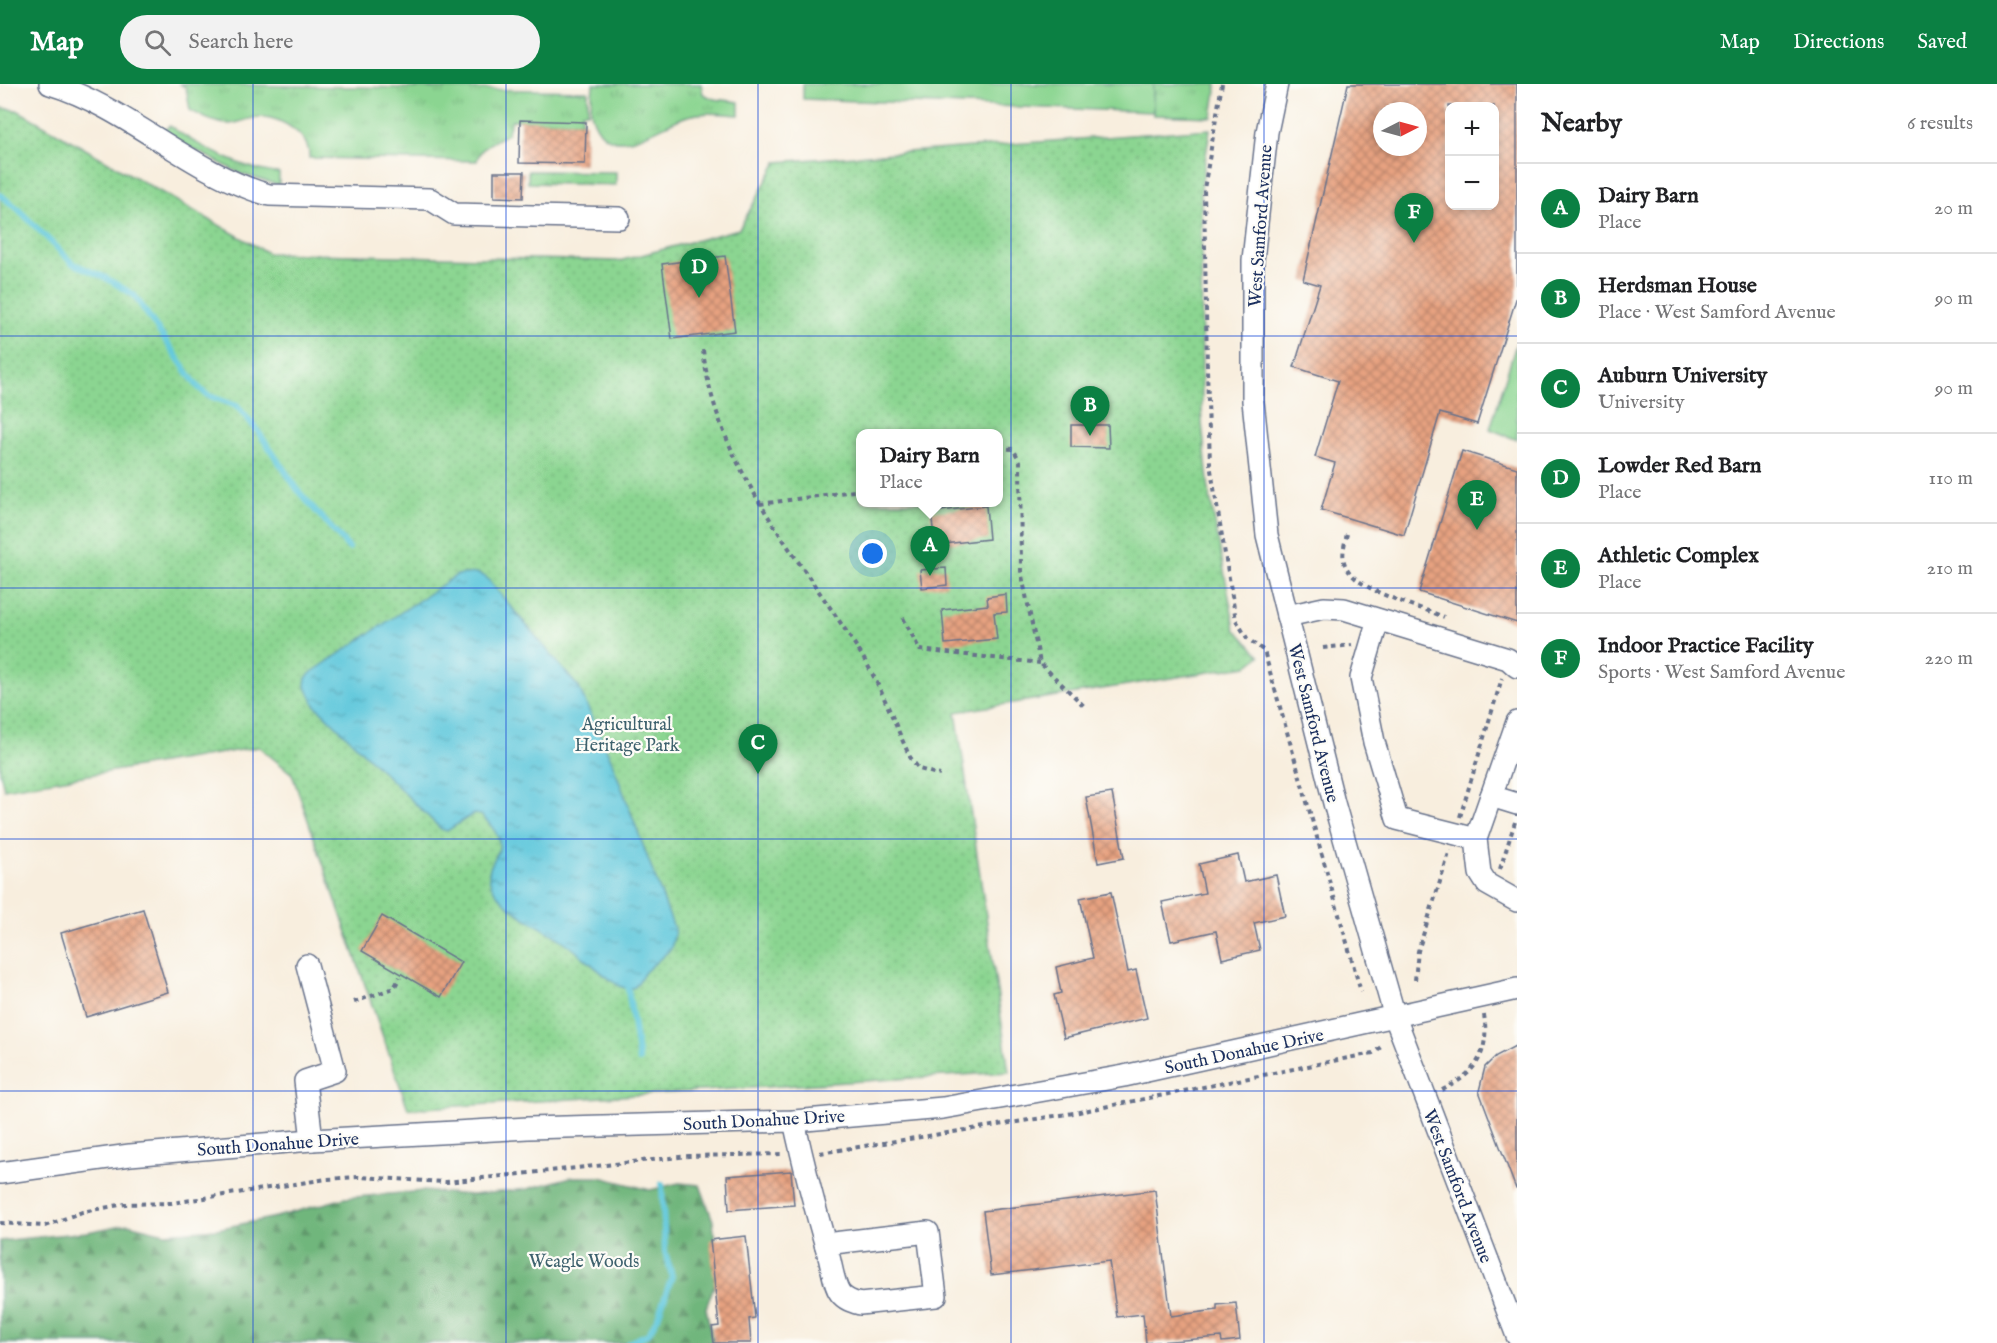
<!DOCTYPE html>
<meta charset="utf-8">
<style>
body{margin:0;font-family:"IM FELL English",serif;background:#f2f2f2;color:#202124}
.controls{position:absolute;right:18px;top:18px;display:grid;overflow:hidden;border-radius:12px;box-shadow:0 3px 9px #0003}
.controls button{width:54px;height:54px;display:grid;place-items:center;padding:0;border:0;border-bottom:2px solid #e0e0e0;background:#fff;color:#202124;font:30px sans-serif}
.compass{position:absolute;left:1373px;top:18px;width:54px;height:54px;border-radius:50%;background:#fff;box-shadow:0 3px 9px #0003;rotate:84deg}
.you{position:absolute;left:873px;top:470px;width:21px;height:21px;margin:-15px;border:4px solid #fff;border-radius:50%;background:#1a73e8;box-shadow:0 0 0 9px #1a73e833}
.badge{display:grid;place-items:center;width:39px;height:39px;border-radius:50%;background:#0b8043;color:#fff;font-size:20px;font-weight:700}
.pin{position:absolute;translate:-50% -50px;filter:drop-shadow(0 2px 3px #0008)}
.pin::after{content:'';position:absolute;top:32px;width:21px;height:18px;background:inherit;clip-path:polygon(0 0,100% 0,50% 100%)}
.popup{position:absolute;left:856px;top:345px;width:147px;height:78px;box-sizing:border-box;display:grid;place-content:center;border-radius:12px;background:#fff;filter:drop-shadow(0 2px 4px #0005);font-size:20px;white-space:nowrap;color:#757577}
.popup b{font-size:22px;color:#202124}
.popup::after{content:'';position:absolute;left:50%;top:100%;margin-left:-12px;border:12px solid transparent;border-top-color:#fff}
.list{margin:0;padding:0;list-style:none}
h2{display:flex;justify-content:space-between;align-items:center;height:78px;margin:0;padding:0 24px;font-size:26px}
h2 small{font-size:20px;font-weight:400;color:#757577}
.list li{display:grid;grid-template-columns:39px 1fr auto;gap:18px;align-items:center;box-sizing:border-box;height:90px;padding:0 24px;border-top:2px solid #e0e0e0}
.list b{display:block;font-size:22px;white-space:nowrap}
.list p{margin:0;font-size:20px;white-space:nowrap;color:#757577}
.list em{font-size:20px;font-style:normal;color:#757577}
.icon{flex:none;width:33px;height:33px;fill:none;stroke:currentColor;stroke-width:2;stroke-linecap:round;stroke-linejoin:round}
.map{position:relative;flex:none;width:1517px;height:1259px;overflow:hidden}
header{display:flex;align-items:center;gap:36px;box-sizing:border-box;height:84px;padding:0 30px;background:#0b8043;color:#fff}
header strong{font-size:28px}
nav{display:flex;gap:33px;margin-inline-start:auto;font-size:21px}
.search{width:420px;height:54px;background:#f2f2f2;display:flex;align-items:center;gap:15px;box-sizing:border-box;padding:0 21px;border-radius:33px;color:#757577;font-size:22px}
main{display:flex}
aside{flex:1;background:#fff}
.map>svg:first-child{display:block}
.grass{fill:url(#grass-tufts);stroke:#538278;stroke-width:1.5}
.forest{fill:url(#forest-firs);stroke:#46726c;stroke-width:1.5}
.park{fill:url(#park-dots);stroke:#538278;stroke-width:1.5;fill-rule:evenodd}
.garden{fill:#8bd591;stroke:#538278;stroke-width:1.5}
.water{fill:url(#water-ripples);stroke:#3e7c9d;stroke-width:1.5}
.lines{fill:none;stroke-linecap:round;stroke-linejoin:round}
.stream{stroke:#60c8dc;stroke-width:6}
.building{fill:url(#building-cross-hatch);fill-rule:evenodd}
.minor-casing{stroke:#68728b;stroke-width:24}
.path{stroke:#68728b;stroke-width:4;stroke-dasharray:4.5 4.5;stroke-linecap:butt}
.minor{stroke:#fff;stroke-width:21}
.grid{fill:none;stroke:#1d4ed8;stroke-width:1.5;stroke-opacity:0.55}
.labels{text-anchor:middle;stroke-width:4.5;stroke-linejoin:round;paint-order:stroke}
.street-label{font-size:18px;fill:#1b2f5e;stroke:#fdfcf7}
.park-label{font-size:18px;fill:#3d616d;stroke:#fdfcf7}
</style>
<header>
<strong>Map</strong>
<div class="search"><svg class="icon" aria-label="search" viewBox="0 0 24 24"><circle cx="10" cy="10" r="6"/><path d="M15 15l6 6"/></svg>Search here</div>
<nav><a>Map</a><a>Directions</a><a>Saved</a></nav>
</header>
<main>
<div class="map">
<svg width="1517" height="1259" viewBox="0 0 1517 1259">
<defs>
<pattern id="grass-tufts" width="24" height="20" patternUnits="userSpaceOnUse" patternTransform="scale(1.5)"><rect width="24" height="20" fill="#8bd591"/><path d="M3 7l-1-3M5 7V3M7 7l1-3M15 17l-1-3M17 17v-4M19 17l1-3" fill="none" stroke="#77b77f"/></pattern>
<pattern id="forest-firs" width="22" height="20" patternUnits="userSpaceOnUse" patternTransform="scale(1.5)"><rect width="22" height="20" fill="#70b67b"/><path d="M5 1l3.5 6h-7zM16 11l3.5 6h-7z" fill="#5b9468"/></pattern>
<pattern id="park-dots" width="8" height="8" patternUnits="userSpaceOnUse" patternTransform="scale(1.5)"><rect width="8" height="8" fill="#8bd591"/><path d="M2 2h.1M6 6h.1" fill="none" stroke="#77b77f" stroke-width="1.8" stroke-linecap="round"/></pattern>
<pattern id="water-ripples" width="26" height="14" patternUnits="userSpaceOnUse" patternTransform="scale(1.5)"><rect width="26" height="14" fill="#60c8dc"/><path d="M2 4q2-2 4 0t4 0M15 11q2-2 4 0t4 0" fill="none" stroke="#4ea3b6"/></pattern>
<pattern id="building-cross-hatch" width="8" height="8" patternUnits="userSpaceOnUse" patternTransform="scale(1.5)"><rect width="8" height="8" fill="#e7a280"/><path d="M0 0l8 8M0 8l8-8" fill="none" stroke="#ba846c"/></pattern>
</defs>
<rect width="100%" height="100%" fill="#fdfcf7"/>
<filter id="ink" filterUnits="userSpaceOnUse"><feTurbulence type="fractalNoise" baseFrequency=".0167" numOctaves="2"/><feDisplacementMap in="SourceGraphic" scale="12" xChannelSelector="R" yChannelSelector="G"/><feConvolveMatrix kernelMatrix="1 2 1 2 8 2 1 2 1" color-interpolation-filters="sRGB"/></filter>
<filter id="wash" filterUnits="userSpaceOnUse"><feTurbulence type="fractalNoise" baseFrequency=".008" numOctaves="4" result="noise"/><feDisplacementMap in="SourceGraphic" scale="24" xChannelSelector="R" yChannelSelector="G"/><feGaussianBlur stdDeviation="1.35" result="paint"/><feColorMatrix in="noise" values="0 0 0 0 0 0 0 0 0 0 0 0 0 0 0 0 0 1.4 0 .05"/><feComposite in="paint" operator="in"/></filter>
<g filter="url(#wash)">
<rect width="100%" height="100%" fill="#f8eede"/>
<g class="grass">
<path d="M 180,0 L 588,7 L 588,28 L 582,28 L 582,38 L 512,36 L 507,50 C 495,58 480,61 477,77 L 309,74 C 311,52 283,34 262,33 C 250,33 240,39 230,40 C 217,41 201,32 190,26 L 186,4 Z"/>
<path d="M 593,0 L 701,0 L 703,10 L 714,15 L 739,18 L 739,31 C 722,30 705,27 688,32 C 655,42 609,83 592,32 C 589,24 593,9 593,0 Z"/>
<path d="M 1153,0 L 1217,0 L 1212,33 L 1153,31 Z"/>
<path d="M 170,42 C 196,61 248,88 279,89 L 279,101 L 241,90 L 161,48 Z"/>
<path d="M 528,87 L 616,88 L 616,101 L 528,99 Z"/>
</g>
<path class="forest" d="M 571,1093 L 600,1093 L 650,1106 L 679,1099 L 700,1101 L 713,1137 L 718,1191 L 706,1224 L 713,1259 L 0,1259 L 0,1157 L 87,1148 L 128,1140 L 165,1149 L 217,1145 L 276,1133 L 345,1114 L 423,1107 L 472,1111 L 527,1105 Z"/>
<path class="park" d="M 0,24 L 17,26 L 268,169 L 619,177 L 739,145 L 777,78 L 1210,45 L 1201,104 L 1202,339 L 1209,407 L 1235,545 L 1260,572 L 1247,582 L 956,628 L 1009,988 L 408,1025 L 292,690 L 259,663 L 4,705 L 0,688 ZM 861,350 L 999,350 L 999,418 L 861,418 Z"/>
<g class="garden">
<path d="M 803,0 L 1153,0 L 1153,28 L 803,15 Z"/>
<path d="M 1517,257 L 1517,356 L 1490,345 Z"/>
</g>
<path class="water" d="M 477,489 L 486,493 L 579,604 L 612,678 L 675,847 L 671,865 L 645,888 L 635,903 L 628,905 L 619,902 C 600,889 584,873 566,859 C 542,842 503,827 491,800 C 480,772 522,770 481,731 L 473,730 L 447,747 L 441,745 L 315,621 L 305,601 L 306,594 L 312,588 L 457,491 Z"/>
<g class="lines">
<g class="stream">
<path d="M 0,111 L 17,124 L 72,179 L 106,194 L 134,211 L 197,302 L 207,311 L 237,322 L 257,346 L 300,409 L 349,464"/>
<path d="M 628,905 L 639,976"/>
<path d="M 628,1259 L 648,1250 L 658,1233 L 672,1192 L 665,1168 L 662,1100"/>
</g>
</g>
<g id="blocks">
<g class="building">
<path d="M 1348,0 L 1517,0 L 1517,212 L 1477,340 L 1440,329 L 1404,451 L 1321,426 L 1335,379 L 1315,373 L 1338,297 L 1294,283 L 1320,201 L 1303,196 ZM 1449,22 L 1494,22 L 1494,122 L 1449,122 ZM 1382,27 L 1418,27 L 1418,63 L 1382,63 Z"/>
<path d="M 520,36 L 586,38 L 585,80 L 519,79 Z"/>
<path d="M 494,88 L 524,88 L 523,114 L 494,113 Z"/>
<path d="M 725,172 L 735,247 L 672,255 L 662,180 Z"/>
<path d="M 1071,341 L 1108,341 L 1109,364 L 1071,363 Z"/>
<path d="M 1462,367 L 1517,384 L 1517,539 L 1419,508 Z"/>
<path d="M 986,422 L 989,455 L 935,461 L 931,428 Z"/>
<path d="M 946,484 L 947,501 L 922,504 L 920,486 Z"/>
<path d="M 1006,510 L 1007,528 L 994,529 L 997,555 L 945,560 L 942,526 L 988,521 L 987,513 Z"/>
<path d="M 1112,709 L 1124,774 L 1098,779 L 1086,713 Z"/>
<path d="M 1238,771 L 1244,798 L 1276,791 L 1285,832 L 1254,839 L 1260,866 L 1222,875 L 1216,847 L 1171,857 L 1162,818 L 1205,809 L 1199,780 Z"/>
<path d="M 1111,808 L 1128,888 L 1136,886 L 1147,934 L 1064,954 L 1054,911 L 1061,909 L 1056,883 L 1093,874 L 1080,814 Z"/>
<path d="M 143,825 L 168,908 L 86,933 L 61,849 Z"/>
<path d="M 382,832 L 461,878 L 441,913 L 362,867 Z"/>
<path d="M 1517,961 L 1517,1105 L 1516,1105 L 1479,1007 L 1485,983 L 1496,972 Z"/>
<path d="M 791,1087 L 794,1121 L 729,1126 L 727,1092 Z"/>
<path d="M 1155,1106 L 1171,1232 L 1217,1226 L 1217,1221 L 1236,1219 L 1240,1256 L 1222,1258 L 1221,1253 L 1146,1259 L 1143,1230 L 1117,1233 L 1109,1177 L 991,1191 L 983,1127 Z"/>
<path d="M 746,1152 L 755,1234 L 749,1235 L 751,1259 L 714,1259 L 712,1243 L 719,1242 L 710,1156 Z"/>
</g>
</g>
</g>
<g filter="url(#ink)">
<use href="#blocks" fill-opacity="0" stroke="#68728b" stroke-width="1.5"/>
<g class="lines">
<defs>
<g id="minor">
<path d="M 50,0 C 129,24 190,89 269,111 L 430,115 L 454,130 L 619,134"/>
<path d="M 1277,0 L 1267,48 L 1253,176 L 1253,317 L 1267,451 L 1334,719 L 1395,933 L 1517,1252"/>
<path d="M 1287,532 L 1324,524 L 1344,525 L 1508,575 L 1517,583"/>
<path d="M 1378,536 L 1361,594 L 1374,658 L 1397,735 L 1476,755"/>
<path d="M 1517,638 L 1476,755 L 1480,789 L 1487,800 L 1517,817"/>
<path d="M 1491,712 L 1517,720"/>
<path d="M 307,881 L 335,987 L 305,997 L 312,1056"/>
<path d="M 794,1037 C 804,1083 816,1128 829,1173 C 832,1184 834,1201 840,1209 C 845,1216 853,1218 860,1220 L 936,1212 L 928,1148 L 825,1160"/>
<path d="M 0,1089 L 130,1071 L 312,1056 L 528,1044 L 794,1037 L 943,1024 L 1124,992 L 1517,905"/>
</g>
</defs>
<use href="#minor" class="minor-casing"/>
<g class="path">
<path d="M 1222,0 L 1204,105 L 1207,285 L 1210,380 L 1236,536 L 1247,554 L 1264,567 L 1361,908"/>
<path d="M 703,266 C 716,383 799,472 859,567 C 880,599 894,639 910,673 L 919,685 L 940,691"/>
<path d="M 999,364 L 1013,365 L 1020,377 L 1021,487 L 1040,579 L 1084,622"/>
<path d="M 760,420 L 861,406"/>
<path d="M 1347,450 C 1344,461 1340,476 1348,486 C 1363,509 1418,522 1444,533"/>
<path d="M 903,534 L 920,566 L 1040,579"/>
<path d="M 1323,564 L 1352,561"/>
<path d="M 1460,733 L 1502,594"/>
<path d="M 1500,785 L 1515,738"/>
<path d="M 1415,896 L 1418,867 L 1450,766"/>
<path d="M 354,918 L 394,904 L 400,893"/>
<path d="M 1442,1006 C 1476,990 1490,968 1484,931"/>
<path d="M 820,1069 L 1074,1029 L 1373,969 L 1381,963"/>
<path d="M 0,1139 L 45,1142 L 82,1128 L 125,1120 L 172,1119 L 327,1095 L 358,1093 L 446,1098 L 689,1072 L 782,1070"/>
</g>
<use href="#minor" class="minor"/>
</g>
</g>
<path class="grid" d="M 253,0 L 253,1259M 506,0 L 506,1259M 758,0 L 758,1259M 1011,0 L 1011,1259M 1264,0 L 1264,1259M 0,252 L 1517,252M 0,504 L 1517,504M 0,755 L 1517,755M 0,1007 L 1517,1007"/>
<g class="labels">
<g class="street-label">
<text transform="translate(1260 142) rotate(-86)" y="6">West Samford Avenue</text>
<text transform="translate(1314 639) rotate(76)" y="6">West Samford Avenue</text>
<text transform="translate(1244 967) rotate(-12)" y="6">South Donahue Drive</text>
<text transform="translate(764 1036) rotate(-3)" y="6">South Donahue Drive</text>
<text transform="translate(278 1060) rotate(-4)" y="6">South Donahue Drive</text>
<text transform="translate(1458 1102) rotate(69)" y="6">West Samford Avenue</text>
</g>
<g class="park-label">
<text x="627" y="646">Agricultural<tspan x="627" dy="21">Heritage Park</tspan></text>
<text x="584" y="1183">Weagle Woods</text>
</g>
</g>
</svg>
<div class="controls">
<button>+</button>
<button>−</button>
</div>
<svg class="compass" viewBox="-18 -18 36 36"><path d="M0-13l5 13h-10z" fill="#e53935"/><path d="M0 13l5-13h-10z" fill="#757577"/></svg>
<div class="you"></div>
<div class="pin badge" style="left:930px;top:492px">A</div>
<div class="popup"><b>Dairy Barn</b>Place</div>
<div class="pin badge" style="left:1090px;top:352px">B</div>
<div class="pin badge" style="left:758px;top:690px">C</div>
<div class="pin badge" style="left:699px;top:214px">D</div>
<div class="pin badge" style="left:1477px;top:446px">E</div>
<div class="pin badge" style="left:1414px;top:159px">F</div>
</div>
<aside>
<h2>Nearby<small>6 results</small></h2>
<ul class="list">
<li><span class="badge">A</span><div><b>Dairy Barn</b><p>Place</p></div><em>20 m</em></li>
<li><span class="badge">B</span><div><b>Herdsman House</b><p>Place · West Samford Avenue</p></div><em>90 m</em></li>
<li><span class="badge">C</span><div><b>Auburn University</b><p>University</p></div><em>90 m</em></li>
<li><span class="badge">D</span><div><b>Lowder Red Barn</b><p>Place</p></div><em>110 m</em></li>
<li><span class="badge">E</span><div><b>Athletic Complex</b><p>Place</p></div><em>210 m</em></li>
<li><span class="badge">F</span><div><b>Indoor Practice Facility</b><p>Sports · West Samford Avenue</p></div><em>220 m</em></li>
</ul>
</aside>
</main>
